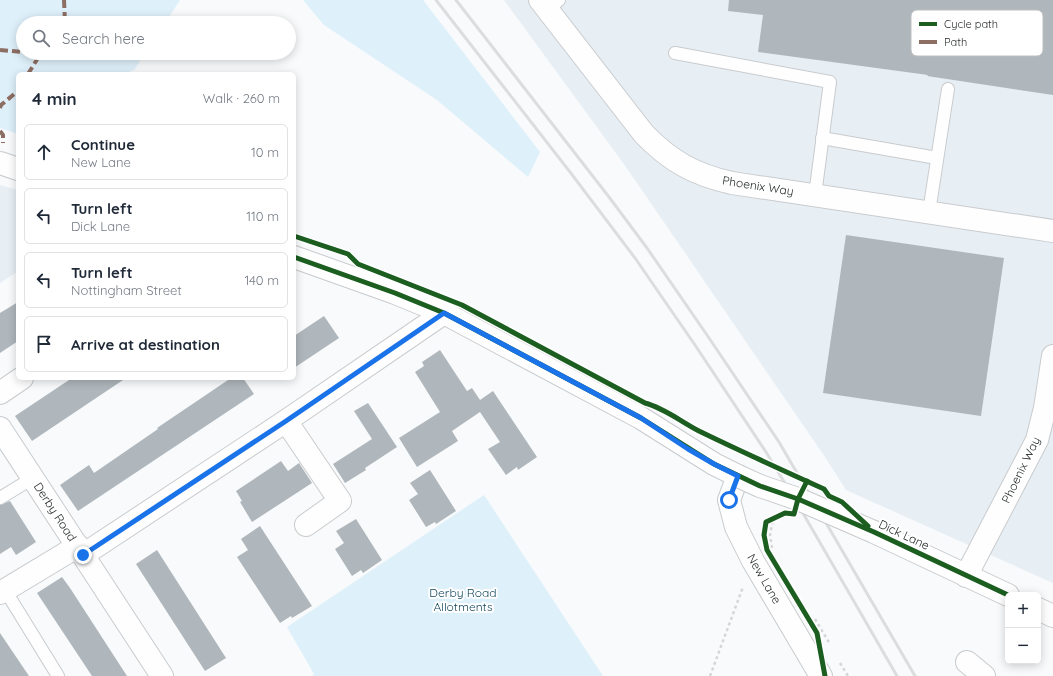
<!DOCTYPE html>
<meta charset="utf-8">
<style>
body{margin:0;font-family:Quicksand,sans-serif;background:#f6f6f7;color:#1f2937}
.controls{position:absolute;right:12px;bottom:12px;display:grid;overflow:hidden;border-radius:6px;box-shadow:0 2px 10px #0003}
.controls button{width:36px;height:36px;display:grid;place-items:center;padding:0;border:0;border-bottom:1px solid #e0e1e3;background:#fff;color:#1f2937;font:20px sans-serif}
.stop{position:absolute;width:12px;height:12px;margin:-9px;border:3px solid #1a73e8;border-radius:50%;background:#fff}
.stop.end{background:#1a73e8;border-color:#fff;box-shadow:0 1px 4px #0008}
.list{margin:0;padding:0;list-style:none}
h2{display:flex;justify-content:space-between;align-items:center;height:52px;margin:0;padding:0 16px;font-size:17px}
h2 small{font-size:13px;font-weight:400;color:#747a83}
.list li{display:grid;grid-template-columns:26px 1fr auto;gap:12px;align-items:center;box-sizing:border-box;height:56px;margin:0 8px 8px;padding:0 8px;border:1px solid #e0e1e3;border-radius:6px}
.list b{display:block;font-size:15px;white-space:nowrap}
.list p{margin:0;font-size:13px;white-space:nowrap;color:#747a83}
.list em{font-size:13px;font-style:normal;color:#747a83}
.icon{flex:none;width:22px;height:22px;fill:none;stroke:currentColor;stroke-width:2;stroke-linecap:round;stroke-linejoin:round}
.map{position:relative;flex:none;width:1053px;height:676px;overflow:hidden}
.search{position:absolute;background:#fff;box-shadow:0 2px 10px #0003;left:16px;top:16px;width:280px;height:44px;display:flex;align-items:center;gap:10px;box-sizing:border-box;padding:0 14px;border-radius:22px;color:#747a83;font-size:15px}
.panel{position:absolute;background:#fff;box-shadow:0 2px 10px #0003;left:16px;top:72px;width:280px;height:308px;border-radius:6px}
.map>svg:first-child{display:block}
.built{fill:#e7eff5}
.green{fill:#def0fa}
.building{fill:#afb7bc}
.lines{fill:none;stroke-linecap:round;stroke-linejoin:round}
.service-casing{stroke:#c9cbcd;stroke-width:14}
.minor-casing{stroke:#c9cbcd;stroke-width:24}
.tertiary-casing{stroke:#c9cbcd;stroke-width:24}
.path{stroke:#d6d6d7;stroke-width:2.5;stroke-dasharray:3 3;stroke-linecap:butt}
.service{stroke:#fefeff;stroke-width:12}
.minor{stroke:#fefeff;stroke-width:22}
.tertiary{stroke:#fefeff;stroke-width:22}
.rail{stroke:#dcdddd;stroke-width:3}
.tertiary-bridge-casing{stroke:#c9cbcd;stroke-width:24;stroke-linecap:butt}
.tertiary-bridge{stroke:#fefeff;stroke-width:22}
.quiet{stroke:#8d6e63;stroke-width:4;stroke-dasharray:8 4;stroke-linecap:butt}
.cycleway-casing{stroke:#fff;stroke-width:8}
.cycleway{stroke:#1b5e20;stroke-width:5}
.route{stroke:#1a73e8;stroke-width:5}
.labels{text-anchor:middle;stroke-width:4;stroke-linejoin:round;paint-order:stroke}
.street-label{font-size:12px;fill:#272b2c;stroke:#fff}
.park-label{font-size:12px;fill:#14485f;stroke:#fff}
.key{fill:#fff;stroke:#bebfc0;stroke-width:1}
.key-label{font-size:11px;fill:#272b2c}
</style>
<div class="map">
<svg width="1053" height="676" viewBox="0 0 1053 676">
<rect width="100%" height="100%" fill="#f8fafc"/>
<g class="built">
<path d="M 504,0 L 1053,0 L 1053,583 L 846,490 L 825,457 L 626,167 Z"/>
<path d="M 0,185 L 18,190 L 18,271 L 0,283 Z"/>
</g>
<g class="green">
<path d="M 0,0 L 180,0 L 165,23 L 23,23 L 23,53 L 145,53 L 134,70 L 123,74 L 18,74 L 18,134 L 0,128 Z"/>
<path d="M 303,0 L 423,0 L 540,152 L 528,177 L 437,100 L 324,25 Z"/>
<path d="M 484,495 L 603,676 L 312,676 L 314,674 L 287,627 Z"/>
</g>
<g class="building">
<path d="M 729,0 L 1053,0 L 1053,95 L 927,76 L 928,75 L 758,52 L 763,15 L 728,11 Z"/>
<path d="M 846,235 L 1004,258 L 981,416 L 823,393 Z"/>
<path d="M 18,302 L 18,341 L 0,353 L 0,313 Z"/>
<path d="M 324,316 L 339,338 L 294,368 L 294,336 Z"/>
<path d="M 440,350 L 467,391 L 472,388 L 480,400 L 493,391 L 537,457 L 518,470 L 517,467 L 506,475 L 488,449 L 500,442 L 480,412 L 452,431 L 458,441 L 417,467 L 399,438 L 440,412 L 415,372 L 424,366 L 422,362 Z"/>
<path d="M 72,378 L 126,378 L 32,441 L 15,416 Z"/>
<path d="M 231,378 L 243,378 L 254,394 L 78,511 L 60,485 L 89,465 L 94,473 L 158,429 L 157,428 Z"/>
<path d="M 368,403 L 397,447 L 365,468 L 366,470 L 345,483 L 333,464 L 372,439 L 354,411 Z"/>
<path d="M 281,461 L 288,471 L 299,463 L 312,483 L 252,522 L 240,502 L 242,501 L 236,491 Z"/>
<path d="M 430,470 L 456,511 L 436,524 L 435,522 L 426,527 L 409,500 L 418,494 L 410,483 Z"/>
<path d="M 10,501 L 36,542 L 16,555 L 11,547 L 0,554 L 0,505 Z"/>
<path d="M 356,519 L 382,560 L 363,573 L 361,570 L 352,576 L 335,549 L 344,543 L 336,531 Z"/>
<path d="M 260,526 L 312,606 L 292,618 L 291,616 L 280,623 L 237,557 L 248,550 L 241,539 Z"/>
<path d="M 157,550 L 226,658 L 205,671 L 136,564 Z"/>
<path d="M 62,577 L 70,588 L 127,676 L 92,676 L 37,593 Z"/>
<path d="M 0,633 L 29,676 L 0,676 Z"/>
</g>
<g class="lines">
<defs>
<g id="service">
<path d="M 548,10 L 559,0"/>
<path d="M 675,53 L 830,82 L 815,195"/>
<path d="M 822,138 L 937,158"/>
<path d="M 929,212 L 948,89"/>
<path d="M 0,498 L 33,478"/>
<path d="M 5,590 L 58,676"/>
</g>
<g id="minor">
<path d="M 540,0 L 644,134 C 670,161 695,175 732,183 L 1053,231"/>
<path d="M 0,393 L 22,378"/>
<path d="M 286,421 L 340,501 L 306,525"/>
<path d="M 0,428 L 162,676"/>
<path d="M 738,476 L 729,500 L 736,527 L 753,561 L 821,676"/>
<path d="M 83,555 L 286,421 L 444,313"/>
<path d="M 966,576 L 1037,440 L 1045,408 L 1053,356"/>
<path d="M 0,593 L 78,546"/>
<path d="M 967,662 L 984,676"/>
</g>
<g id="tertiary">
<path d="M 0,163 L 18,169"/>
<path d="M 294,257 L 395,293 L 444,313 L 641,418 L 714,464 L 738,476"/>
<path d="M 874,532 L 1008,595"/>
<path d="M 1038,609 L 1053,616"/>
</g>
</defs>
<use href="#service" class="service-casing"/>
<use href="#minor" class="minor-casing"/>
<use href="#tertiary" class="tertiary-casing"/>
<g class="path">
<path d="M 772,548 L 770,535 L 773,519"/>
<path d="M 815,619 L 830,644"/>
<path d="M 840,663 L 848,676"/>
<path d="M 710,676 L 743,587"/>
</g>
<use href="#service" class="service"/>
<use href="#minor" class="minor"/>
<use href="#tertiary" class="tertiary"/>
<g class="rail">
<path d="M 436,0 L 570,172 L 635,258 L 695,345 L 766,452 L 800,508 L 897,676"/>
<path d="M 456,0 L 609,197 L 647,248 L 707,335 L 779,442 L 915,676"/>
</g>
<defs>
<path id="tertiary-bridge" d="M 738,476 L 760,486 L 798,499 L 874,532"/>
</defs>
<use href="#tertiary-bridge" class="tertiary-bridge-casing"/>
<use href="#tertiary-bridge" class="tertiary-bridge"/>
<g class="quiet">
<path d="M 64,0 L 65,23"/>
<path d="M 0,50 L 23,52"/>
<path d="M 28,74 L 41,53"/>
<path d="M 0,108 L 1,105 L 18,91"/>
<path d="M 0,131 L 3,135 L 3,143"/>
</g>
<defs>
<g id="cycleway">
<path d="M 294,236 L 348,254 L 358,264 L 462,305 L 645,403 C 664,408 680,421 699,431 C 740,451 782,470 824,489 L 829,496 L 842,502 L 868,526"/>
<path d="M 294,257 L 395,293 L 444,313 L 641,418 L 714,464 L 760,486 L 798,499 L 874,532 L 1008,595"/>
<path d="M 807,481 L 798,499 L 794,514 L 785,513 L 766,522 L 764,535 L 767,550 L 817,633 L 825,676"/>
</g>
</defs>
<use href="#cycleway" class="cycleway-casing"/>
<use href="#cycleway" class="cycleway"/>
</g>
<g class="lines">
<path class="route" d="M 83,555 L 286,421 L 444,313 L 641,418 L 688,449 L 714,464 L 738,476 L 729,500"/>
</g>
<g class="labels">
<g class="street-label">
<text transform="translate(758 186) rotate(9)" y="4">Phoenix Way</text>
<text transform="translate(1021 470) rotate(-64)" y="4">Phoenix Way</text>
<text transform="translate(55 512) rotate(57)" y="4">Derby Road</text>
<text transform="translate(904 535) rotate(25)" y="4">Dick Lane</text>
<text transform="translate(764 579) rotate(60)" y="4">New Lane</text>
</g>
<g class="park-label">
<text x="463" y="597">Derby Road<tspan x="463" dy="14">Allotments</tspan></text>
</g>
</g>
<rect x="911" y="10" width="132" height="46" rx="6" class="key"/>
<rect x="919" y="22" width="18" height="4" fill="#1b5e20"/>
<rect x="919" y="40" width="18" height="4" fill="#8d6e63"/>
<g class="key-label">
<text x="944" y="28">Cycle path</text>
<text x="944" y="46">Path</text>
</g>
</svg>
<div class="controls">
<button>+</button>
<button>−</button>
</div>
<div class="stop" style="left:729px;top:500px"></div>
<div class="stop end" style="left:83px;top:555px"></div>
<div class="search"><svg class="icon" aria-label="search" viewBox="0 0 24 24"><circle cx="10" cy="10" r="6"/><path d="M15 15l6 6"/></svg>Search here</div>
<section class="panel">
<h2>4 min<small>Walk · 260 m</small></h2>
<ul class="list">
<li><svg class="icon" aria-label="ahead" viewBox="0 0 24 24"><path d="M12 20V5M6 11l6-6 6 6"/></svg><div><b>Continue</b><p>New Lane</p></div><em>10 m</em></li>
<li><svg class="icon" aria-label="left" viewBox="0 0 24 24"><path d="M17 20v-9H6M10 6l-5 5 5 5"/></svg><div><b>Turn left</b><p>Dick Lane</p></div><em>110 m</em></li>
<li><svg class="icon" aria-label="left" viewBox="0 0 24 24"><path d="M17 20v-9H6M10 6l-5 5 5 5"/></svg><div><b>Turn left</b><p>Nottingham Street</p></div><em>140 m</em></li>
<li><svg class="icon" aria-label="arrive" viewBox="0 0 24 24"><path d="M6 21V4h12l-3 4 3 4H6"/></svg><div><b>Arrive at destination</b></div></li>
</ul>
</section>
</div>
